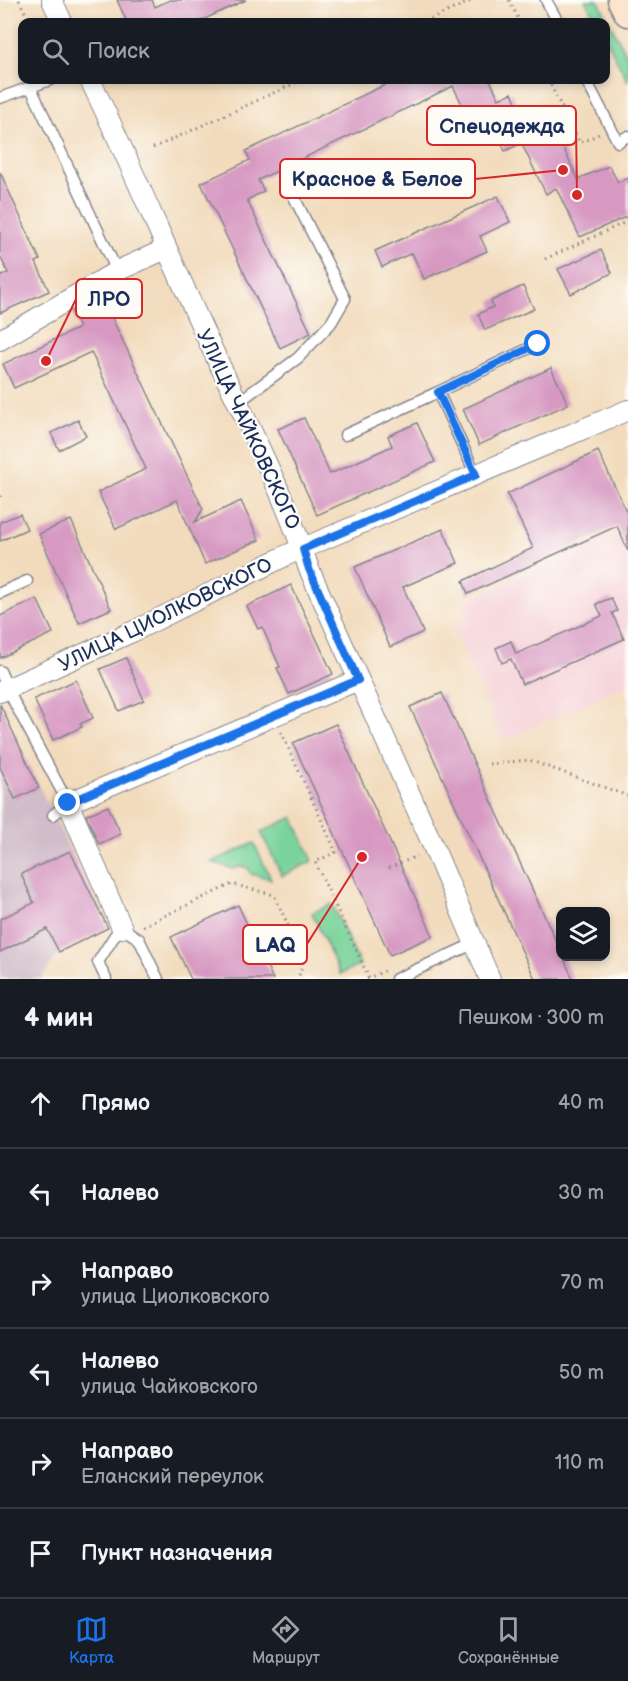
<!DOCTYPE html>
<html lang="ru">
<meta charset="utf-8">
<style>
body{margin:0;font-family:"Balsamiq Sans",sans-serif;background:#20242c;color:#f1f3f6}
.controls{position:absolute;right:18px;bottom:18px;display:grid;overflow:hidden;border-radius:12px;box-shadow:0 3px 9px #0003}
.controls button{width:54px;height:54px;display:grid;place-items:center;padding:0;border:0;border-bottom:2px solid #363941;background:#171b24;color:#f1f3f6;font:30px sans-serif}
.stop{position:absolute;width:18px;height:18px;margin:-14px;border:4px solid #1a73e8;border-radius:50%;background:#fff}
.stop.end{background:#1a73e8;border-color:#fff;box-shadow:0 2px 6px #0008}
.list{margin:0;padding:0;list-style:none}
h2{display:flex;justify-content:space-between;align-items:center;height:78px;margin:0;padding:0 24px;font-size:26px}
h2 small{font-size:20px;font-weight:400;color:#9ea1a6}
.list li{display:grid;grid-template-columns:39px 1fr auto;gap:18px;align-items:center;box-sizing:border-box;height:90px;padding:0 24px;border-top:2px solid #363941}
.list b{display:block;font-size:22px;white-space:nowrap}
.list p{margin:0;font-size:20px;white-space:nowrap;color:#9ea1a6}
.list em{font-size:20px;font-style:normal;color:#9ea1a6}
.icon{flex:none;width:33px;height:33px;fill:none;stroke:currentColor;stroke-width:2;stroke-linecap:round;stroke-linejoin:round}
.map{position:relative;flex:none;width:628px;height:979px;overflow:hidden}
.search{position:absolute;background:#171b24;box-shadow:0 3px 9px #0003;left:18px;right:18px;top:18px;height:66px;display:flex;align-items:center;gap:15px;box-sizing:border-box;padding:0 21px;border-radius:12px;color:#9ea1a6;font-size:22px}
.sheet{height:618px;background:#171b24}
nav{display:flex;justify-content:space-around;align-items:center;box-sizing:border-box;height:84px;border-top:2px solid #363941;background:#171b24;font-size:16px;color:#9ea1a6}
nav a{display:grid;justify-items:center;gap:3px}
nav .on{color:#1a73e8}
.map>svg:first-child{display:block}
.built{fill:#f6cfd6}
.industrial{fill:#d1bdc9}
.green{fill:#79d39a;stroke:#4a817c;stroke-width:1.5}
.building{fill:#d799c2}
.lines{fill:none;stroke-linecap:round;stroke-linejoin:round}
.lane-casing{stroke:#86858d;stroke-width:13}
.street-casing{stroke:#86858d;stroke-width:22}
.secondary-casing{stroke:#86858d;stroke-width:31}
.path{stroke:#86858d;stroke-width:3;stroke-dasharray:1.5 4.5;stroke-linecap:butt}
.lane{stroke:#fff;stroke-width:10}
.street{stroke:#fff;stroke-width:20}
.secondary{stroke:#fce5cf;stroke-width:28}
.route{stroke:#1a73e8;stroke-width:8}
.labels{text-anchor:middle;stroke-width:4.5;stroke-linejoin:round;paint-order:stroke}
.street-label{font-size:20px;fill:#1b2f5e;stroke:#fdfcf7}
.leader{fill:none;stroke:#d62828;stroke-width:2}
.callout-dot{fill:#d62828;stroke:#fdfcf7;stroke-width:2}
.callout{fill:#fdfcf7;stroke:#d62828;stroke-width:2}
.callout-label{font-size:21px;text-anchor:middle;font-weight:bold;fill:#1b2f5e}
</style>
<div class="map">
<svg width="628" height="979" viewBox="0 0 628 979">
<rect width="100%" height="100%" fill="#fdfcf7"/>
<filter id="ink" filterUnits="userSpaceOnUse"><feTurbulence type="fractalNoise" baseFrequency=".0167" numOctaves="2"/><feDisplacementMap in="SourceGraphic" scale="12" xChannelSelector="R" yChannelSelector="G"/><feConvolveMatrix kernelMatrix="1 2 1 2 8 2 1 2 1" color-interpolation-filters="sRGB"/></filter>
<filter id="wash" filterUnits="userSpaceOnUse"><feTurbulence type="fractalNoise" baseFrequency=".008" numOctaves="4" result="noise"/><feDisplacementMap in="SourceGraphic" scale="24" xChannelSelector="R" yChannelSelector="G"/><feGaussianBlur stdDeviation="1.35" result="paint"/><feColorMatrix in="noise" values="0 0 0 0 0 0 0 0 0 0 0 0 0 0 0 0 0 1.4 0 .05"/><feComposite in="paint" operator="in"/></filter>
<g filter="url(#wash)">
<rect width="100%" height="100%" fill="#f2dbbc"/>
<g class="built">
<path d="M 618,531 L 628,554 L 628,684 L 503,741 L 452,625 L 469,617 L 462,602 Z"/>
<path d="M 457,968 L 461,979 L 429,979 Z"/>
</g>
<path class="industrial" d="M 6,718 L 108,928 L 59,952 L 41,979 L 0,979 L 0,720 Z"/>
<g class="green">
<path d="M 585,0 L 598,0 L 628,58 L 628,82 L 606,39 L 606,22 L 597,22 Z"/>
<path d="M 293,817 L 313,861 L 282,876 L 261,832 Z"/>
<path d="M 254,843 L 271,879 L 251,874 L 248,868 L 240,866 L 233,869 L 212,862 Z"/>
<path d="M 332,904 L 360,965 L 340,974 L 312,913 Z"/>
</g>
<g id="blocks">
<g class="building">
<path d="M 117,0 L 152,0 L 155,7 L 170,0 L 246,0 L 198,22 L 122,22 L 126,20 Z"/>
<path d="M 395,80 L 490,80 L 499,99 L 512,93 L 533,138 L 505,151 L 483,106 L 467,114 L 453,86 L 258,180 L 264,191 L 247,200 L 311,333 L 280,348 L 201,183 L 250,160 L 246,151 Z"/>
<path d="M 554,129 L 578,179 L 609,166 L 618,182 L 628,178 L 628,216 L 580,237 L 556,188 L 546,194 L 522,144 Z"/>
<path d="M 0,172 L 40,260 L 36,262 L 49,291 L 0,313 L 0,277 L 8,273 L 0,256 Z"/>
<path d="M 498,196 L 510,222 L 480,236 L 487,251 L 424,279 L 412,253 L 382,267 L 375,251 Z"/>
<path d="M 601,250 L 612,273 L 571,294 L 558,269 Z"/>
<path d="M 523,286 L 534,309 L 485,330 L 478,314 L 493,307 L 491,301 Z"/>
<path d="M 102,297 L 203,509 L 195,522 L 241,501 L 259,540 L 205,564 L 177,500 L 116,529 L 98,492 L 146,469 L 91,352 L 14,388 L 3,364 L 79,328 L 72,312 Z"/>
<path d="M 551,368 L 568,404 L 479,445 L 463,409 Z"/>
<path d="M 304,418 L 330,474 L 392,446 L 388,436 L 417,423 L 435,462 L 317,515 L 278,429 Z"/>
<path d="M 78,420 L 86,436 L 59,450 L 51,433 Z"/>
<path d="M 598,451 L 628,515 L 628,551 L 617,526 L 468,594 L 463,581 L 533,548 L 507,494 Z"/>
<path d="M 20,514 L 27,529 L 0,541 L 0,522 Z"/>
<path d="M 71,520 L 111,609 L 79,623 L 39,534 Z"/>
<path d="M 443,529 L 458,563 L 403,587 L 423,632 L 390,647 L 355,567 Z"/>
<path d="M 291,585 L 333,674 L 289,694 L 277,668 L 280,667 L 262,627 L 258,629 L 247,606 Z"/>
<path d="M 611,598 L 617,611 L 612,613 L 624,639 L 522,684 L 511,659 L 502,663 L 496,648 L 511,641 L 516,654 L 602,616 L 596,604 Z"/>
<path d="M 37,599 L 53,633 L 0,658 L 0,616 Z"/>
<path d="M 126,658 L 144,700 L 119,711 L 100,669 Z"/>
<path d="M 76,680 L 93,718 L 80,724 L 82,727 L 53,740 L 34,699 Z"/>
<path d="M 442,693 L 561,952 L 561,957 L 563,957 L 573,979 L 535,979 L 410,707 Z"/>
<path d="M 0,704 L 39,788 L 15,799 L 0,767 Z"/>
<path d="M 336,724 L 433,936 L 390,955 L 293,743 Z"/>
<path d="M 108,806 L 121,834 L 99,844 L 86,815 Z"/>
<path d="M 70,851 L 108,928 L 59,952 L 47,929 L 0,952 L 0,919 L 34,903 L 21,874 Z"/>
<path d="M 238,905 L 273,979 L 191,979 L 171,937 Z"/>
</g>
</g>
</g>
<g filter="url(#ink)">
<use href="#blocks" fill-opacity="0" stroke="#86858d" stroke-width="1.5"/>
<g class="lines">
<defs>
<g id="lane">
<path d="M 546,0 L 558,22"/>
<path d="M 586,80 L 618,142 L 628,136"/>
<path d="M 30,86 L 117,271"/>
<path d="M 0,98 L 50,80"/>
<path d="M 438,392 L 538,344"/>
<path d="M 237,403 L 298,358 L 331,323 L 345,299 L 287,183"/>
<path d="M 345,435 L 438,392 L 476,475"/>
<path d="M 0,593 L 27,581"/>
<path d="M 0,671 L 14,702 L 68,803 L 53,815"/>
<path d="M 106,979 L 98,962 L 115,935 L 122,928 L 139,939 L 158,979"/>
<path d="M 396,979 L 473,944"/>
</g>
<g id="street">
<path d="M 52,0 L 62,22"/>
<path d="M 90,80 C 132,165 168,254 208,340 C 243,416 283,489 309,569 L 430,839 L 490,979"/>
<path d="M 0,340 L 117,271 L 166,249"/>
<path d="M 0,692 L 132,632 L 287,555 L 628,410"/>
<path d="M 122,928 L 68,803 L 358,680"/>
</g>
<path id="secondary" d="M 622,0 L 628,12"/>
</defs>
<use href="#lane" class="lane-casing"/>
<use href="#street" class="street-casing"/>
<use href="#secondary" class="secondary-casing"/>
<g class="path">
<path d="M 19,0 L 30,22"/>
<path d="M 509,0 L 520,22"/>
<path d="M 425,22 L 473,0"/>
<path d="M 548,80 L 580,143 L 599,134"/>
<path d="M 153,148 L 302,80"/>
<path d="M 545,259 L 628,221"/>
<path d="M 0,496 L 2,495"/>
<path d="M 281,732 L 336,852 L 315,862 L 369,978"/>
<path d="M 489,764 L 529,760 L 628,796"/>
<path d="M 389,868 L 417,856"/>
<path d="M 143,926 L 232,884 L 274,895 L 304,959 L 298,979"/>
<path d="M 367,979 L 384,971"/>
</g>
<use href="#lane" class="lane"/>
<use href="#street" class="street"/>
<use href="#secondary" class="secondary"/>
</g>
</g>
<g class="lines" filter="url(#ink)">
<path class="route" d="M 68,803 L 358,680 L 309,569 L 303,549 L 476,475 L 438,392 L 538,344"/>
</g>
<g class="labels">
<g class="street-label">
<text transform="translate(249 429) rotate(65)" y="7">УЛИЦА ЧАЙКОВСКОГО</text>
<text transform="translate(165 614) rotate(-26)" y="7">УЛИЦА ЦИОЛКОВСКОГО</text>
</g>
</g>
<path class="leader" d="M577 195L576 126M563 170L475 179M46 361L76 299M362 857L307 944"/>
<g class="callout-dot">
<circle cx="577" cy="195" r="6"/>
<circle cx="563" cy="170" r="6"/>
<circle cx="46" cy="361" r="6"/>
<circle cx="362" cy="857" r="6"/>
</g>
<g class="callout">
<rect x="427" y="106" width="149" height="39" rx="6"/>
<rect x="280" y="159" width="195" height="39" rx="6"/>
<rect x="76" y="279" width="66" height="39" rx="6"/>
<rect x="243" y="925" width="64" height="39" rx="6"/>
</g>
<g class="callout-label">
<text x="502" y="133">Спецодежда</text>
<text x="377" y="186">Красное &amp; Белое</text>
<text x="109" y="306">ЛРО</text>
<text x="275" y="952">LAQ</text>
</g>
</svg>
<div class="controls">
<button><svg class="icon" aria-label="layers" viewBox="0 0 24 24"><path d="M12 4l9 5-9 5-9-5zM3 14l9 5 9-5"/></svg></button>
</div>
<div class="stop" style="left:538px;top:344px"></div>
<div class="stop end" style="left:68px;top:803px"></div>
<div class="search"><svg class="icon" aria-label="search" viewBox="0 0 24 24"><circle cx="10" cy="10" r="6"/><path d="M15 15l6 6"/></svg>Поиск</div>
</div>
<section class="sheet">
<h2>4 мин<small>Пешком · 300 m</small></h2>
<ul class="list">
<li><svg class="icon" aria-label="ahead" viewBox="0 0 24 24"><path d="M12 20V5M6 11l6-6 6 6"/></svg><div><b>Прямо</b></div><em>40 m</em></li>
<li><svg class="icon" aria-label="left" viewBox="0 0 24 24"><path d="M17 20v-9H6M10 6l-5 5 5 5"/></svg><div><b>Налево</b></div><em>30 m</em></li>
<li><svg class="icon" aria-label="right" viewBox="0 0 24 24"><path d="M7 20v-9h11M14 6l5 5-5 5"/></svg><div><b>Направо</b><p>улица Циолковского</p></div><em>70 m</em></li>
<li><svg class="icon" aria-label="left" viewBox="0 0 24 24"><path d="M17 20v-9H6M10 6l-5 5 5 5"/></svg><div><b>Налево</b><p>улица Чайковского</p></div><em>50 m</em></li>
<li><svg class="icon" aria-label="right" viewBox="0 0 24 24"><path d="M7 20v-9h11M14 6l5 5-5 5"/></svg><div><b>Направо</b><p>Еланский переулок</p></div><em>110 m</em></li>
<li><svg class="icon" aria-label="arrive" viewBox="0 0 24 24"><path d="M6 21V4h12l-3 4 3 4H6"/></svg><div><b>Пункт назначения</b></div></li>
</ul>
</section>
<nav>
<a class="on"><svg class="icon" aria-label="map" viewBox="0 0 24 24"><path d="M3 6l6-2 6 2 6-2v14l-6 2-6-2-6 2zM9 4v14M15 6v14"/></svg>Карта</a>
<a><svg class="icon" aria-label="directions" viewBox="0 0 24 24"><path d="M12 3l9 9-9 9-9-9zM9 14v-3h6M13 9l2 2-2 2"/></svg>Маршрут</a>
<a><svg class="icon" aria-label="saved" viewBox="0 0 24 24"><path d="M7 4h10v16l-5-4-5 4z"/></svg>Сохранённые</a>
</nav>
